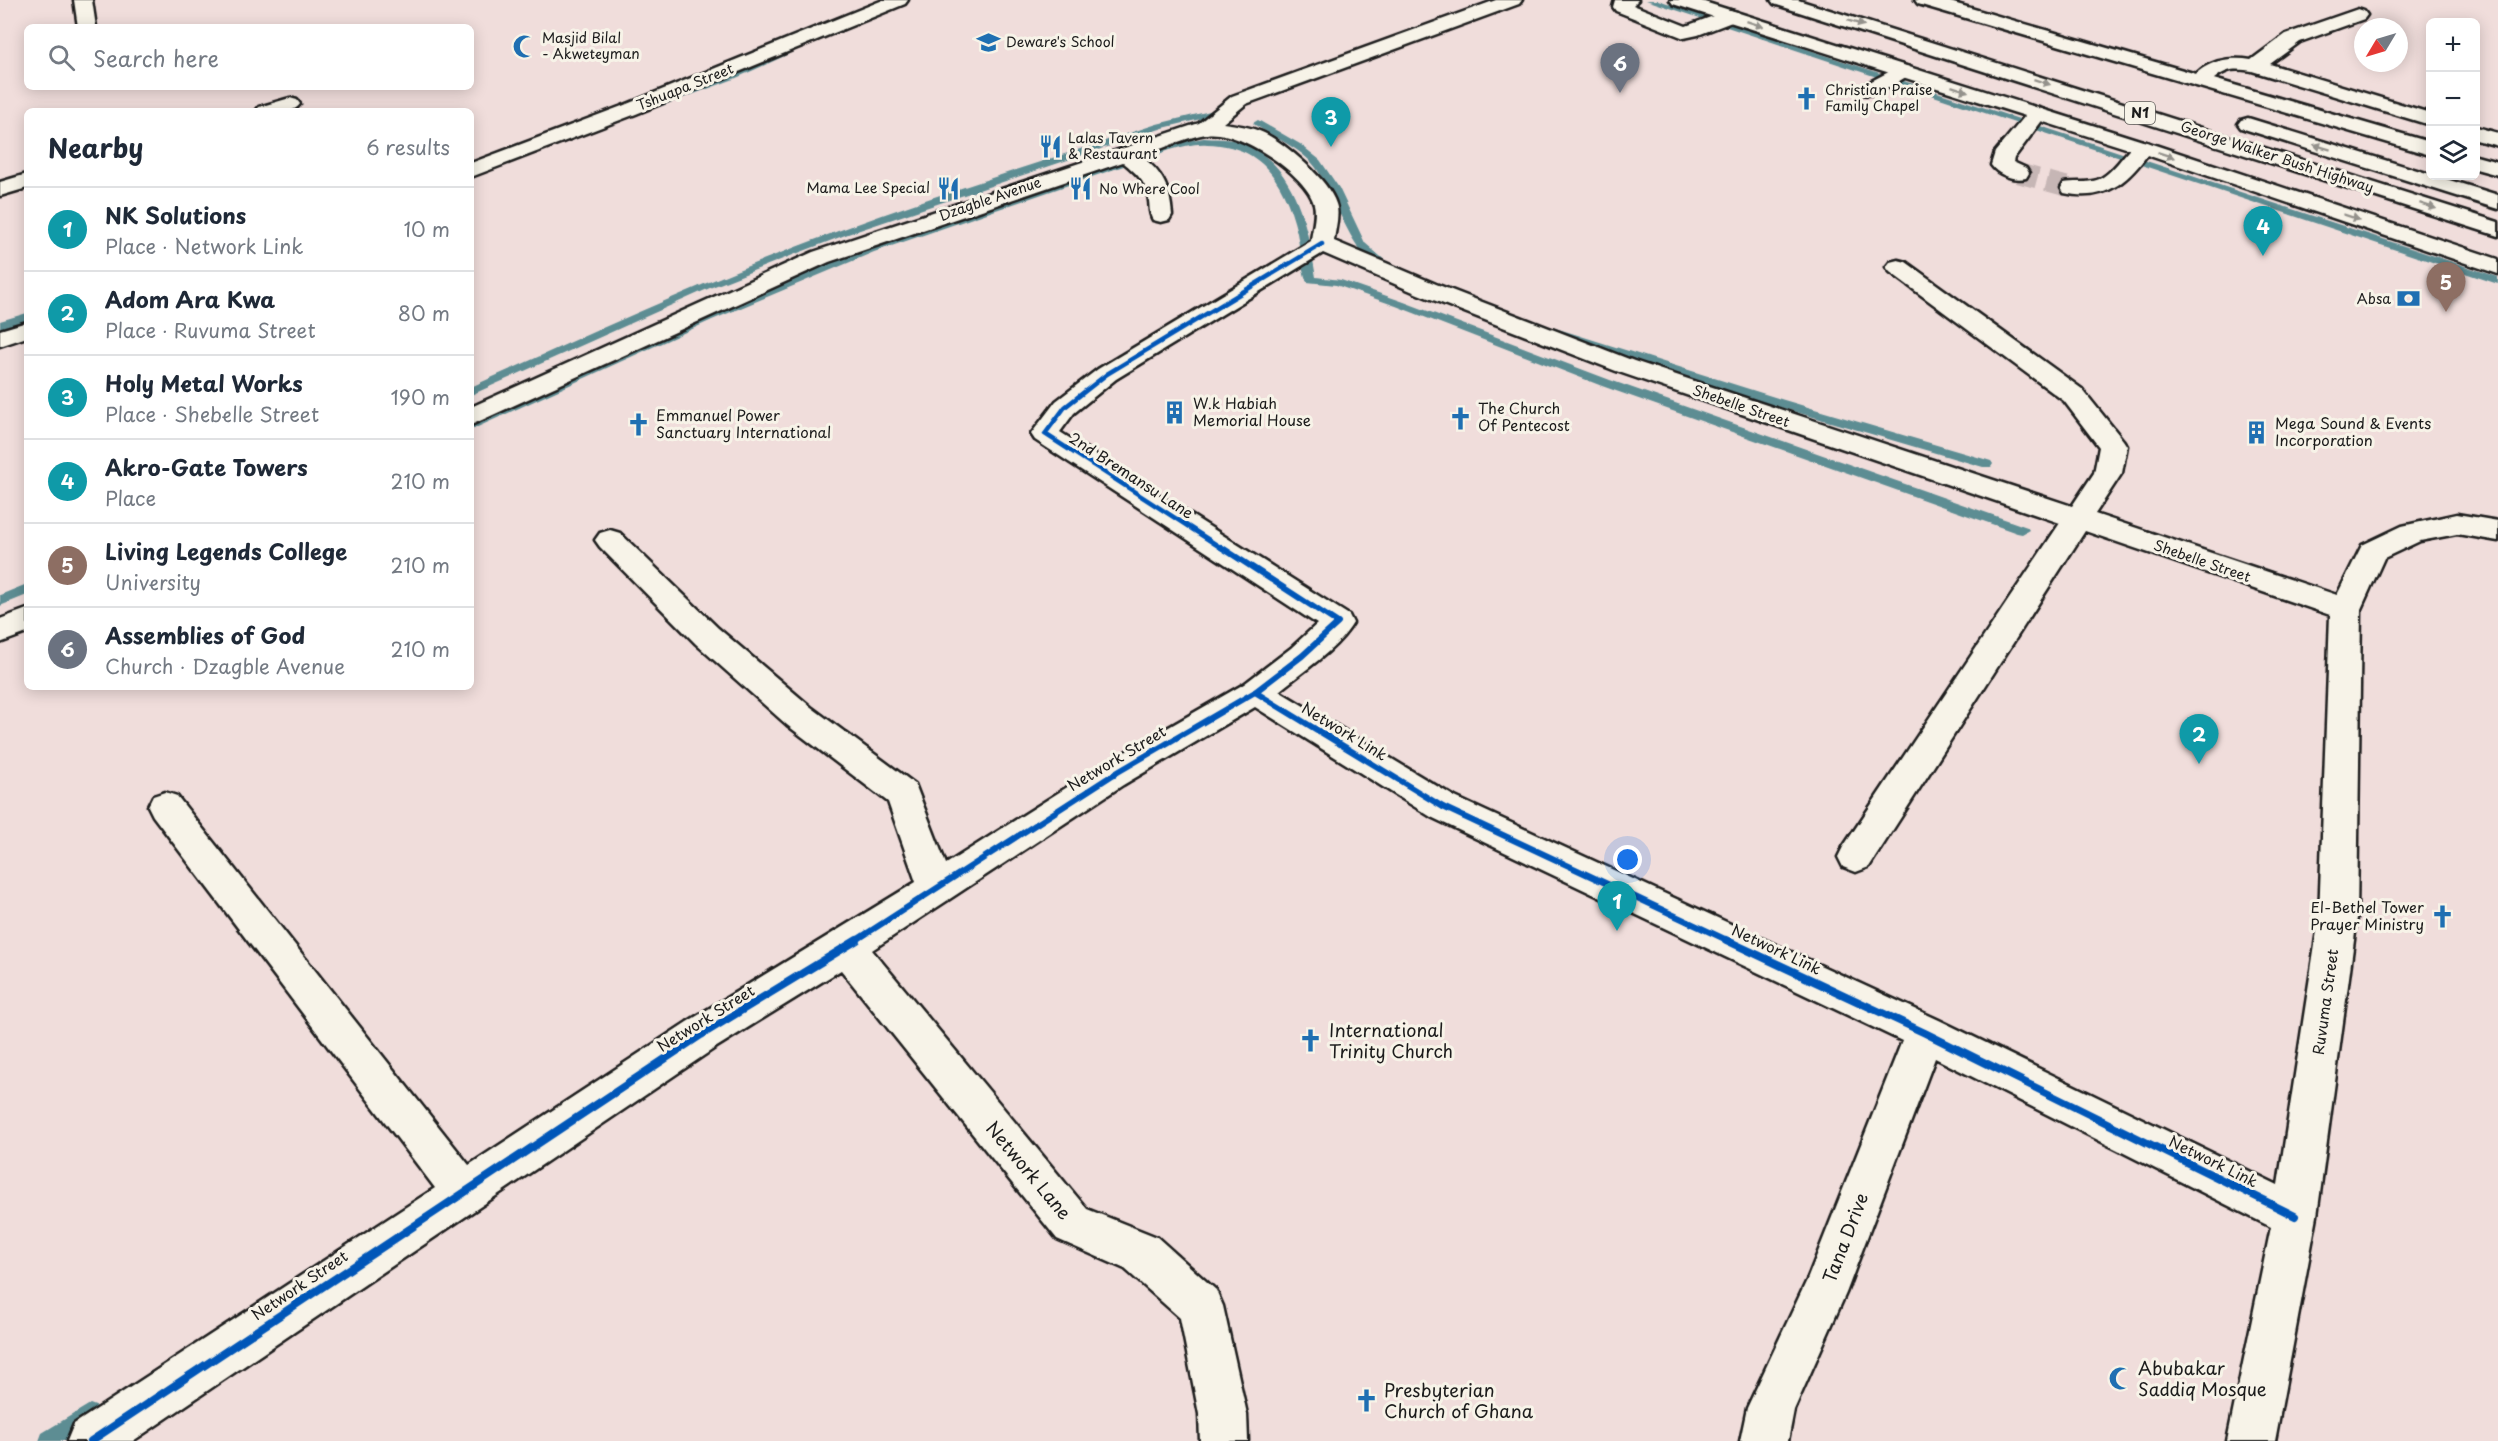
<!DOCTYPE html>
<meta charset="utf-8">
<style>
body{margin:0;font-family:"Playpen Sans",sans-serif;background:#f6f6f7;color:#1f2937}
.controls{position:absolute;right:18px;top:18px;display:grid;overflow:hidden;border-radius:9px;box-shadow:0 3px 15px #0003}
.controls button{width:54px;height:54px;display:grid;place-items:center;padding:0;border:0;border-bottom:2px solid #e0e1e3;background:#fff;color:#1f2937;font:30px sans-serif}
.compass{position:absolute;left:2354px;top:18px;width:54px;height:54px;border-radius:50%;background:#fff;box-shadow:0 3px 15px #0003;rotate:232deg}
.you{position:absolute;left:1628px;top:860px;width:21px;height:21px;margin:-15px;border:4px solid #fff;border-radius:50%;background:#1a73e8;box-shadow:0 0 0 9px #1a73e833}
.badge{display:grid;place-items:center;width:39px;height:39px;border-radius:50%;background:#2563eb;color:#fff;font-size:20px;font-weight:700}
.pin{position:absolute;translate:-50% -50px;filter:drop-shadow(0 2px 3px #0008)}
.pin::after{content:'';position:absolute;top:32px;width:21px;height:18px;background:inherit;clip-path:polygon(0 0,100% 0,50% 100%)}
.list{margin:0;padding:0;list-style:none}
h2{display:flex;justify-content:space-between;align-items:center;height:78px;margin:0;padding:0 24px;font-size:26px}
h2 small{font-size:20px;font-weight:400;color:#747a83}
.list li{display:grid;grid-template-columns:39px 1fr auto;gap:18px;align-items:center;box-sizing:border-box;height:84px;padding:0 24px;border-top:2px solid #e0e1e3}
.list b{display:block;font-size:22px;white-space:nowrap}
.list p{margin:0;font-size:20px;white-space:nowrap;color:#747a83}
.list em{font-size:20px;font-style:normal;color:#747a83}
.icon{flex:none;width:33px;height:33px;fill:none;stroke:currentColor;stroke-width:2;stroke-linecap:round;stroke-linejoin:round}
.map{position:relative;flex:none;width:2498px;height:1441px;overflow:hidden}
.search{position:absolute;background:#fff;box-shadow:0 3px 15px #0003;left:24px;top:24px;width:450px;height:66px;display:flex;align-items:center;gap:15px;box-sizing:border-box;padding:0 21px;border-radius:9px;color:#747a83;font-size:22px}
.panel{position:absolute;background:#fff;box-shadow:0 3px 15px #0003;left:24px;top:108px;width:450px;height:582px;border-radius:9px}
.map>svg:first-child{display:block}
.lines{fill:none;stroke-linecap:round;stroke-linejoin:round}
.stream{fill:#5d8d93;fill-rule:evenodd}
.minor-tunnel{stroke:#c6b6b5;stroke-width:20;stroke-dasharray:20 10;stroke-linecap:butt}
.minor-casing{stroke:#1c1c1c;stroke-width:5}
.highway-casing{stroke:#1c1c1c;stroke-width:5}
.minor{fill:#f7f3e8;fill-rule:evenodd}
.highway{fill:#f7f3e8;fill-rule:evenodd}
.cycleway-far2-casing{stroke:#f7f3e8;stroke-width:8}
.cycleway-far1-casing{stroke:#f7f3e8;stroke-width:10}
.cycleway-casing{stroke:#f7f3e8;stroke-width:11}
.cycleway-far2{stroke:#0057b8;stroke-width:4.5}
.cycleway-far1{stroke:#0057b8;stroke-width:6}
.cycleway{stroke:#0057b8;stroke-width:8}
.oneway{fill:#94928c}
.labels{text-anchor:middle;stroke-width:6;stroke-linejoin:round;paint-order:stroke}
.far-poi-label{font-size:14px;fill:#1c1c1c;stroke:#f7f3e8;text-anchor:start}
.far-street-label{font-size:14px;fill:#1c1c1c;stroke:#f7f3e8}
.shield{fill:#f7f3e8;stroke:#5e5c59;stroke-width:1.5}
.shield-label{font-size:14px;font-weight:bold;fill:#1c1c1c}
.poi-label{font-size:15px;fill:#1c1c1c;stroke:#f7f3e8;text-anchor:start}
.street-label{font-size:15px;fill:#1c1c1c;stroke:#f7f3e8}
.near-poi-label{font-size:18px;fill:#1c1c1c;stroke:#f7f3e8;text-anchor:start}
.near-street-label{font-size:18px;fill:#1c1c1c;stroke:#f7f3e8}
</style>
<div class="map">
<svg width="2498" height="1441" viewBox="0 0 2498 1441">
<rect width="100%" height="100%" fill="#f0dddb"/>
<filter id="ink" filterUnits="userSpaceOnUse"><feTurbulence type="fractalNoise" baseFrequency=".0167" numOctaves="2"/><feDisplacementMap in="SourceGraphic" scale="12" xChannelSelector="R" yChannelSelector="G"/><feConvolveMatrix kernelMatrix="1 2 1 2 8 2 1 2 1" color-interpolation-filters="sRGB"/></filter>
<g filter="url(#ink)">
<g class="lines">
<g class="stream">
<path d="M 1646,0 L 1658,0 L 2498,277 L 2498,284 Z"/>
<path d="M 786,49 L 789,50 L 789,54 L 734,79 L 659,107 L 651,105 Z"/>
<path d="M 1210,111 L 1215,114 L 1213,116 L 1163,128 L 848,234 L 793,255 L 712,287 L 471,395 L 471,387 C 593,332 713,277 838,231 C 943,192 1051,159 1157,124 Z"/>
<path d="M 1258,120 L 1300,144 L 1320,160 L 1339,188 L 1365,243 L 1388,263 L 1388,267 C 1355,273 1332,183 1312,163 C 1297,147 1274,137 1255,125 L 1253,123 Z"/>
<path d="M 1204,138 C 1214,139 1227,138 1236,141 C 1295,159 1307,225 1316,277 L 1341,280 L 1404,302 L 1610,380 L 2027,527 L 2029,530 L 2022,534 L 2017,533 L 1602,386 L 1396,306 L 1336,285 L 1307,282 C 1301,268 1300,248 1297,233 C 1285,183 1262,145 1207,144 C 1195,143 1182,147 1170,150 L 874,252 L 712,320 L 471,430 L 471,421 L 704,316 L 866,248 L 1165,145 Z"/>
<path d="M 27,313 L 27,320 L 0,328 L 0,321 Z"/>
<path d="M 1549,326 L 1784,400 L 1991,461 L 1993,464 L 1991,467 L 1983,467 L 1776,406 L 1545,331 L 1545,327 Z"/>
<path d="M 27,584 L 27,595 L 0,606 L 0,595 Z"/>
<path d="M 90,1404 L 98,1407 L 101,1415 L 98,1423 L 69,1441 L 39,1441 L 42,1433 Z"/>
</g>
<path class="minor-tunnel" d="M 2018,173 L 2072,188"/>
<defs>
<g id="minor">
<path d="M 74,0 L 92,0 L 96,27 L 78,27 Z"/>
<path d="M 883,0 L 908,0 L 905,4 L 636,114 L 471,177 L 471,163 L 622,106 Z"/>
<path d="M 1496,0 L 1522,0 L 1519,4 L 1246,104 L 1223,123 C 1237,125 1252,127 1264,133 C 1286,144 1329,180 1336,204 C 1340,215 1335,229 1334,241 L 1436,284 L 1634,361 L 2072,506 L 2094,473 L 2099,447 L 2064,401 L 1890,272 L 1886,267 L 1890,262 L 1898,260 L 1906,262 L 2082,389 L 2123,440 L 2127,446 L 2122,473 L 2095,514 L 2337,595 L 2362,545 L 2402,526 L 2457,514 L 2498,521 L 2498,541 L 2457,534 L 2420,541 L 2384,558 L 2361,609 L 2357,918 L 2317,1216 L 2275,1441 L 2227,1441 L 2271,1227 L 1935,1058 L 1846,1293 L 1794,1410 L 1788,1441 L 1740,1441 L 1747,1408 L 1807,1280 L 1902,1041 L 1431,817 L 1255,707 L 1123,785 L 872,950 L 1087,1209 L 1157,1237 L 1216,1290 L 1223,1306 L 1247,1414 L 1248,1441 L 1200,1441 L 1199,1414 L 1180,1318 L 1125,1269 L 1057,1239 L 841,970 L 715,1048 L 133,1441 L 67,1441 L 74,1424 L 435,1188 L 153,816 L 148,806 L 153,796 L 165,792 L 177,796 L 469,1165 L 687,1022 L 916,882 L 888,802 L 787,725 L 696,644 L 600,547 L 595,540 L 600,533 L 610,530 L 620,533 L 718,628 L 811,707 L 915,784 L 946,864 L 1099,767 L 1244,684 L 1291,648 L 1317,624 L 1035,440 L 1031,434 L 1056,401 L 1098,369 L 1311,241 C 1312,229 1317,216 1314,204 C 1306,174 1238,129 1207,134 C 1189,136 1160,150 1141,156 C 1163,173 1170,188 1172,215 L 1169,220 L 1161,222 L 1153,220 C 1149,214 1150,208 1149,201 C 1147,182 1137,174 1123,162 L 829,262 L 471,425 L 471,407 L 813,252 L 1199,123 L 1232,96 ZM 1323,253 L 1418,294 L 1616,371 L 2060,523 L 1843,847 L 1838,857 L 1843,867 L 1856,872 L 1869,867 L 2085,531 L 2330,615 L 2319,918 L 2278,1185 L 1939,1020 L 1455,797 L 1279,691 C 1302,672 1338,649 1353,623 L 1349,615 L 1060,432 L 1074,413 L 1116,379 Z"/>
<path d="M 1615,0 L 1638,0 L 1633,5 L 1686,26 L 1730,10 L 1737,12 L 1739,16 L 1737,20 L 1698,35 L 1684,38 L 1616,11 L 1613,7 Z"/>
<path d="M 2358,9 L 2364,11 L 2367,15 L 2364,19 L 2300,42 L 2270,64 L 2430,113 L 2430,125 L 2252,71 C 2245,70 2235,68 2228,71 C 2214,75 2209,89 2193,85 L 2190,81 C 2204,61 2229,56 2251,60 L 2286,34 Z"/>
<path d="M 1902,65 L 1909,67 L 1912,71 L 1909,75 C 1895,83 1878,98 1862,94 L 1859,90 L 1862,86 Z"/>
<path d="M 290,98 L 297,100 L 300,104 C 292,116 269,111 256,111 L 259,107 Z"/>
<path d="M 2037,108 L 2044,110 L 2047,114 L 2014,158 L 2013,162 L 2026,168 L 2029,173 L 2026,178 C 2014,181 1998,175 1991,165 L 1995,152 L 2030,110 Z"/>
<path d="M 2476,127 L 2498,133 L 2498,146 L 2476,140 Z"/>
<path d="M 2142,141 L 2149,143 L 2153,147 C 2130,180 2107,203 2064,193 L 2061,188 L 2064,183 C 2074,181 2083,183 2093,181 C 2109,179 2124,154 2135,143 Z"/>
<path d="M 27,174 L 27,188 L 0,196 L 0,182 Z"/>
<path d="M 27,322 L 27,337 L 0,346 L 0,330 Z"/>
<path d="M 27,609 L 27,633 L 0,643 L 0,619 Z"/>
</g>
<g id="highway">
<path d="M 1670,0 L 1698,0 L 2149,143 L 2498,259 L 2498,274 L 2135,151 L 1673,4 Z"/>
<path d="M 1771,0 L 1798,0 L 2498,222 L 2498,236 L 1774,4 Z"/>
<path d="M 1915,0 L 1943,0 L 2430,142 L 2430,155 L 1918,4 Z"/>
<path d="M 2248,118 L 2498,195 L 2498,209 L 2241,128 L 2238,124 L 2241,120 Z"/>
<path d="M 2476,156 L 2498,162 L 2498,175 L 2476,169 Z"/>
</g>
</defs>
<use href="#minor" class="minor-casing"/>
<use href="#highway" class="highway-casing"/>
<use href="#minor" class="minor"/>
<use href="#highway" class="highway"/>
<defs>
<path id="cycleway-far2" d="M 1223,549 L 1045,434 L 1065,407 L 1107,374 L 1322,244"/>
<g id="cycleway-far1">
<path d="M 1255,692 L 1443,807 L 1729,941"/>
<path d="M 855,941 L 1111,776 L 1255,692 L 1302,656 L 1338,623 L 1221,547"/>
</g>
<g id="cycleway">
<path d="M 1726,940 L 1925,1033 L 2295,1216"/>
<path d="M 91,1441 L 701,1035 L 857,940"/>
</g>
</defs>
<use href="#cycleway-far2" class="cycleway-far2-casing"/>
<use href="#cycleway-far1" class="cycleway-far1-casing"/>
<use href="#cycleway" class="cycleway-casing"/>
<use href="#cycleway-far2" class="cycleway-far2"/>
<use href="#cycleway-far1" class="cycleway-far1"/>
<use href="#cycleway" class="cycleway"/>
</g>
<defs><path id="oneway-solid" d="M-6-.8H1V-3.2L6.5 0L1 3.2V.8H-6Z" transform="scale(1.5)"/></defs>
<g class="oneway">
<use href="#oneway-solid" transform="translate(1856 23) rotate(17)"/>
<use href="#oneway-solid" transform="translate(1755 24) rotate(18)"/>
<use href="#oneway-solid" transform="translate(2042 82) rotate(18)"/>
<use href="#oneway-solid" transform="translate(1960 89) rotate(18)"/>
<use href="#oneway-solid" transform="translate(2322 147) rotate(-163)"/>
<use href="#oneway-solid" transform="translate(2166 155) rotate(19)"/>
<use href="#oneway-solid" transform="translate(2428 206) rotate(18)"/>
<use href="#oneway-solid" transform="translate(2351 217) rotate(19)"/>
</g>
</g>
<defs>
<symbol id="school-bare" viewBox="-9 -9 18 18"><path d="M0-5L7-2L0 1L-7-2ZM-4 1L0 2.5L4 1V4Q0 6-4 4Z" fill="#1f6fb2" stroke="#f7f3e8" stroke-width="2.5" paint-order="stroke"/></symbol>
<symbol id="mosque-bare" viewBox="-9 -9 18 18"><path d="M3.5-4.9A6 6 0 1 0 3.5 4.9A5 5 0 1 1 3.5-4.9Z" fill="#1f6fb2" stroke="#f7f3e8" stroke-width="2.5" paint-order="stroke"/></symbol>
<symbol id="church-bare" viewBox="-9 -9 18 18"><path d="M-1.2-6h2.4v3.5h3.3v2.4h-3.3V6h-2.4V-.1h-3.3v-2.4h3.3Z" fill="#1f6fb2" stroke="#f7f3e8" stroke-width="2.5" paint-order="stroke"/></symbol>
<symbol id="restaurant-bare" viewBox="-9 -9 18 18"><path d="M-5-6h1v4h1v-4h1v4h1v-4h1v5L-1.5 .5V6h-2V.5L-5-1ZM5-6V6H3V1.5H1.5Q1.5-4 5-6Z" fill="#1f6fb2" stroke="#f7f3e8" stroke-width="2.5" paint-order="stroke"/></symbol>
<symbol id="bank-bare" viewBox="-9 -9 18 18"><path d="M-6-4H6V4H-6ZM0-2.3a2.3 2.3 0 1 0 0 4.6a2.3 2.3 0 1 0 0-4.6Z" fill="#1f6fb2" stroke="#f7f3e8" stroke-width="2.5" paint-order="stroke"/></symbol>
<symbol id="building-bare" viewBox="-9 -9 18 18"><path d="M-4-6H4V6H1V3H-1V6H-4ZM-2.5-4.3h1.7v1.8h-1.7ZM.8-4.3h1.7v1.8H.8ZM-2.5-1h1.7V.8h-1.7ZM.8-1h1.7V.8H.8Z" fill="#1f6fb2" stroke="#f7f3e8" stroke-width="2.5" paint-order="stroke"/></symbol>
</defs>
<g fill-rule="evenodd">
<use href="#school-bare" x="972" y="26" width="33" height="33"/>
<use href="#mosque-bare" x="508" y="30" width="33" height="33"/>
<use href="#church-bare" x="1790" y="82" width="33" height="33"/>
<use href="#restaurant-bare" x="1034" y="130" width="33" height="33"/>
<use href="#restaurant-bare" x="932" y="172" width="33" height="33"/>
<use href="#restaurant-bare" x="1064" y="172" width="33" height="33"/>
<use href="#bank-bare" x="2392" y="282" width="33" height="33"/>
<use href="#building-bare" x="1158" y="396" width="33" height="33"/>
<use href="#church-bare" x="1444" y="402" width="33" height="33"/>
<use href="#church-bare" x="622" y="408" width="33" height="33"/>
<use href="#building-bare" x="2240" y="416" width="33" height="33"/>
<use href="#church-bare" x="2426" y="900" width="33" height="33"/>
<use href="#church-bare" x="1294" y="1024" width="33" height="33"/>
<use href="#mosque-bare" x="2104" y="1362" width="33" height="33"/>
<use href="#church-bare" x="1350" y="1384" width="33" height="33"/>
</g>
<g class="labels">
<g class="far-poi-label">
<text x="542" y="43">Masjid Bilal<tspan x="542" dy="16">- Akweteyman</tspan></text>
<text x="1006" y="47">Deware's School</text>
<text x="1825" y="95">Christian Praise<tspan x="1825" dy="16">Family Chapel</tspan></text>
<text x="1068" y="143">Lalas Tavern<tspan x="1068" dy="16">&amp; Restaurant</tspan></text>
<text x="930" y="193" text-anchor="end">Mama Lee Special</text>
<text x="1099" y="194">No Where Cool</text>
<text x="2391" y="304" text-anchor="end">Absa</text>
</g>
<g class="far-street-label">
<text transform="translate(685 87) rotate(-22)" y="5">Tshuapa Street</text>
<text transform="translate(2277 157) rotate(18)" y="5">George Walker Bush Highway</text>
<text transform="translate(990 199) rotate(-19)" y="5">Dzagble Avenue</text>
<text transform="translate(1741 406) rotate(19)" y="5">Shebelle Street</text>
<text transform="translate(2202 561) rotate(19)" y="5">Shebelle Street</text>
</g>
<rect class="shield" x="2125" y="102" width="30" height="22" rx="4.5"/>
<g class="shield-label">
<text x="2140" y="118">N1</text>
</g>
<g class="poi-label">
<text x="1193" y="409">W.k Habiah<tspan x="1193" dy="17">Memorial House</tspan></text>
<text x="1478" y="414">The Church<tspan x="1478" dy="17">Of Pentecost</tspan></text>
<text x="656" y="421">Emmanuel Power<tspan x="656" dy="17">Sanctuary International</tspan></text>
<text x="2275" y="429">Mega Sound &amp; Events<tspan x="2275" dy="17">Incorporation</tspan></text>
<text x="2424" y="913" text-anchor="end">El-Bethel Tower<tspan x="2424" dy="17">Prayer Ministry</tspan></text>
</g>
<g class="street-label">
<text transform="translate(1131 476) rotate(33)" y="5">2nd Bremansu Lane</text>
<text transform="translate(1344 732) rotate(31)" y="5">Network Link</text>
<text transform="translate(1117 759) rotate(-31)" y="5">Network Street</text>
<text transform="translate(1776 950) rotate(25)" y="5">Network Link</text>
<text transform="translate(2326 1002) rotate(-82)" y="5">Ruvuma Street</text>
<text transform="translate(706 1019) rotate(-32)" y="5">Network Street</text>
<text transform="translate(2213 1162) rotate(26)" y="5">Network Link</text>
<text transform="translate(300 1286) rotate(-34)" y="5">Network Street</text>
</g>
<g class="near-poi-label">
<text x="1329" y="1037">International<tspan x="1329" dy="21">Trinity Church</tspan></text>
<text x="2138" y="1375">Abubakar<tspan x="2138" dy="21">Saddiq Mosque</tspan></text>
<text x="1384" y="1397">Presbyterian<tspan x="1384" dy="21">Church of Ghana</tspan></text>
</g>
<g class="near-street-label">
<text transform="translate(1028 1171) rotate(50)" y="6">Network Lane</text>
<text transform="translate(1846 1238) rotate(-69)" y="6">Tana Drive</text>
</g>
</g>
</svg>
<div class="controls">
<button>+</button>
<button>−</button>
<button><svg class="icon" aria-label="layers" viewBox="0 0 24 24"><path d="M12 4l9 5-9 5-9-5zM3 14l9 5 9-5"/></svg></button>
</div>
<svg class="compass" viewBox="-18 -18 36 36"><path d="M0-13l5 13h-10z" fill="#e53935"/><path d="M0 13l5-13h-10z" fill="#747a83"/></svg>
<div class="you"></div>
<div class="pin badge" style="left:1617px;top:931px;background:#0f9aa8">1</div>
<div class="pin badge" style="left:2199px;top:764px;background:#0f9aa8">2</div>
<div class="pin badge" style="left:1331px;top:147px;background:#0f9aa8">3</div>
<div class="pin badge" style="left:2263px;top:256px;background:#0f9aa8">4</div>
<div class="pin badge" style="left:2446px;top:312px;background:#8d6e63">5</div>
<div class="pin badge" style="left:1620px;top:93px;background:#6b7280">6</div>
<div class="search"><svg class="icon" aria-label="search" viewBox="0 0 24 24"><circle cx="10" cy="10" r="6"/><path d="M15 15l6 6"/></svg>Search here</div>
<section class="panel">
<h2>Nearby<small>6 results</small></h2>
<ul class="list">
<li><span class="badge" style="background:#0f9aa8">1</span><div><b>NK Solutions</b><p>Place · Network Link</p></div><em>10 m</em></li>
<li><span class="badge" style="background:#0f9aa8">2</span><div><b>Adom Ara Kwa</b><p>Place · Ruvuma Street</p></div><em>80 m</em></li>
<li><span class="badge" style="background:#0f9aa8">3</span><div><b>Holy Metal Works</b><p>Place · Shebelle Street</p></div><em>190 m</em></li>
<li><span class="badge" style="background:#0f9aa8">4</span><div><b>Akro-Gate Towers</b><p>Place</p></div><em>210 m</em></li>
<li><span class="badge" style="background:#8d6e63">5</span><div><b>Living Legends College</b><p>University</p></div><em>210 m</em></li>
<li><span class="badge" style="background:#6b7280">6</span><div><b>Assemblies of God</b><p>Church · Dzagble Avenue</p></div><em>210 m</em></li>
</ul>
</section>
</div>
